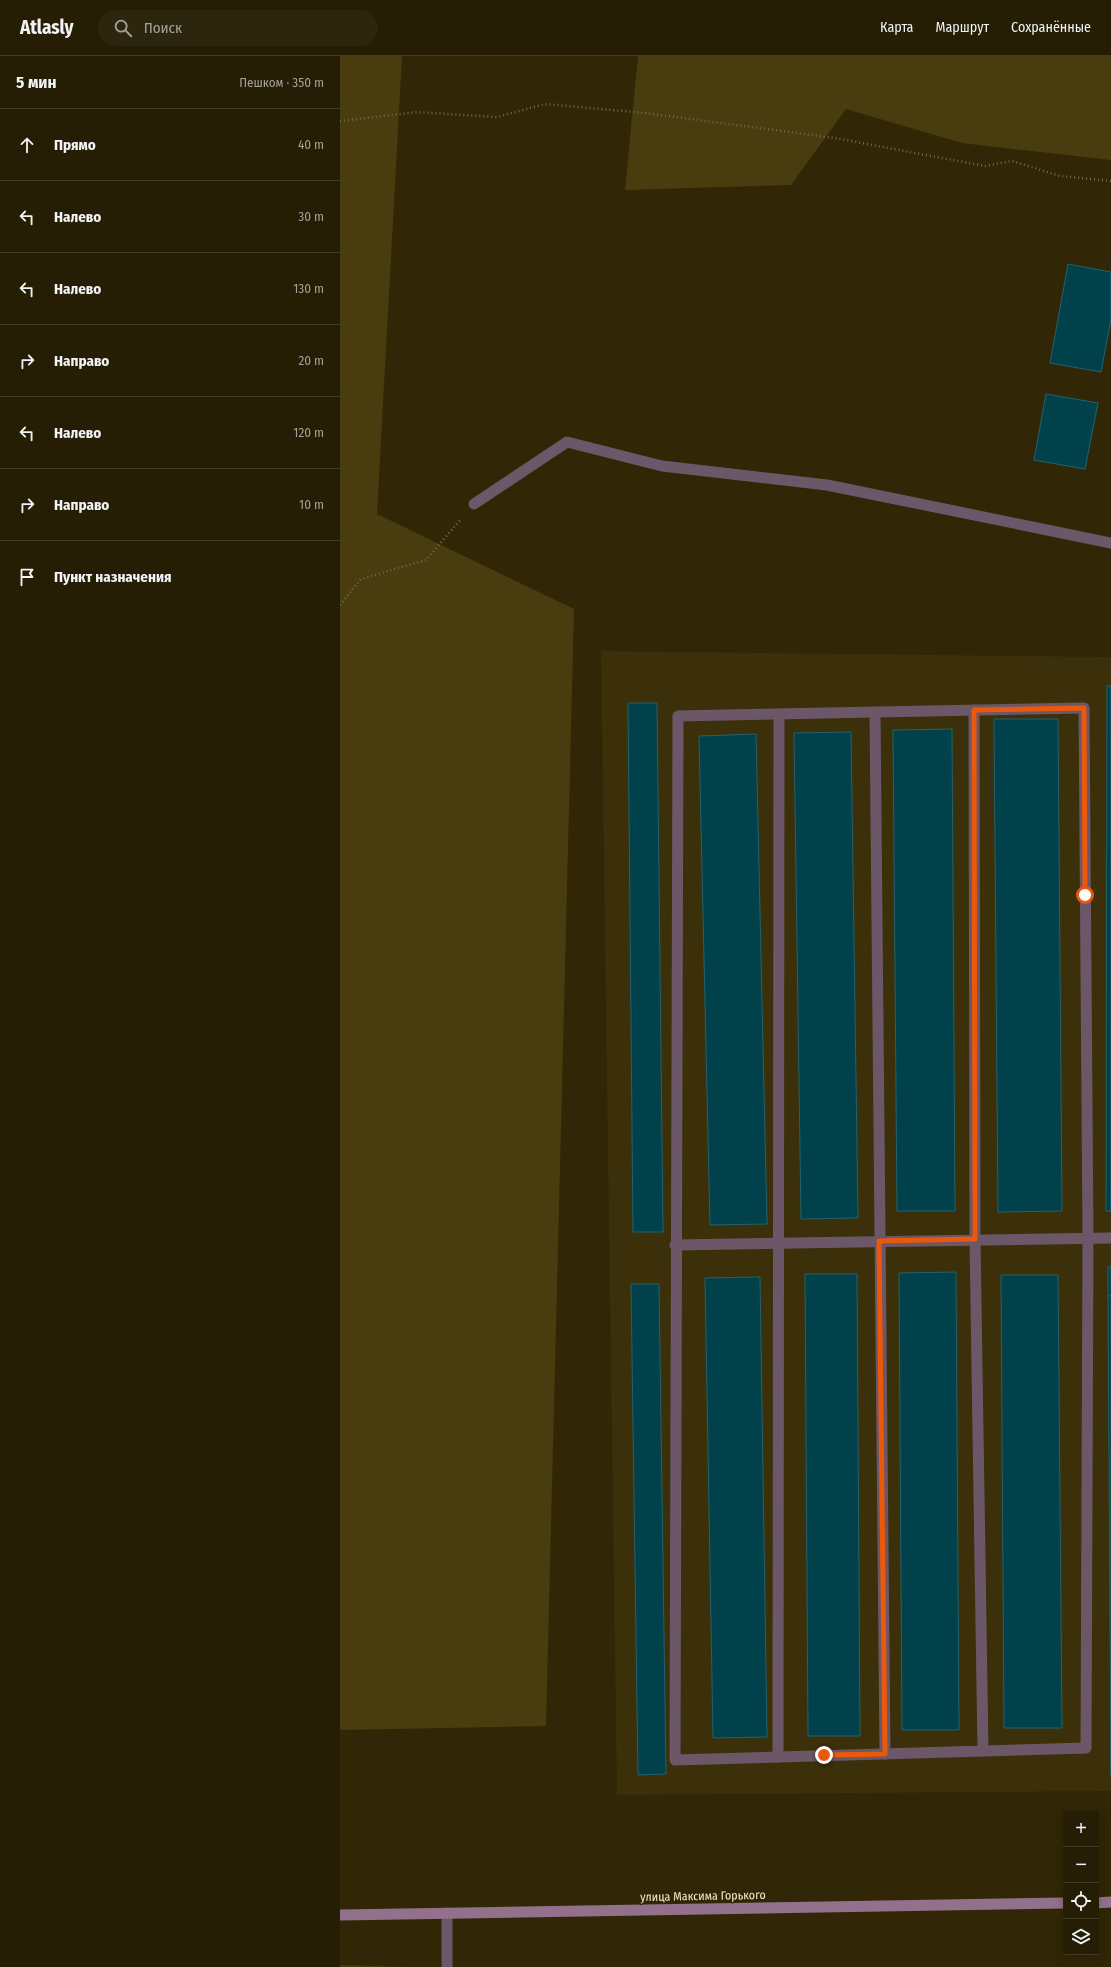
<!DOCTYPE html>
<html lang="ru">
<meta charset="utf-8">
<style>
body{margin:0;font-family:"Fira Sans Condensed",sans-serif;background:#2d260e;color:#f1f3f6}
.controls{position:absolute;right:12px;bottom:12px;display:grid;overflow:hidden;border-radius:0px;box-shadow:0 2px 10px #0003}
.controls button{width:36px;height:36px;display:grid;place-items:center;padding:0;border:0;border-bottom:1px solid #423b26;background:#251d04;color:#f1f3f6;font:20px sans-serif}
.stop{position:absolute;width:12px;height:12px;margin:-9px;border:3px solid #ea580c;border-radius:50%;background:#fff}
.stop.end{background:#ea580c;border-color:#fff;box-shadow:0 1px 4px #0008}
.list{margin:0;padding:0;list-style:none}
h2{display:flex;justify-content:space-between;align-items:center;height:52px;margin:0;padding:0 16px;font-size:17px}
h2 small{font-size:13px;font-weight:400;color:#a3a29a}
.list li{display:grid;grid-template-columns:26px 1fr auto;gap:12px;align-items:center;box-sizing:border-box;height:72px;padding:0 16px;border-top:1px solid #423b26}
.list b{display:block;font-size:15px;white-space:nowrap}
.list em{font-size:13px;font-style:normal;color:#a3a29a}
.icon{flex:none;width:22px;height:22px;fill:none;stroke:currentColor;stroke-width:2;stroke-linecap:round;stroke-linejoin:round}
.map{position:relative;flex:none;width:771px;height:1911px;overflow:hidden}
header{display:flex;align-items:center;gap:24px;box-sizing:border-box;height:56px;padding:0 20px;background:#251d04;border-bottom:1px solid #423b26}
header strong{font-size:19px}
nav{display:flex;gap:22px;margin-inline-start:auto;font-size:14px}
.search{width:280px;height:36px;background:#2d260e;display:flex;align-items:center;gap:10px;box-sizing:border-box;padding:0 14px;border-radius:22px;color:#a3a29a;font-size:15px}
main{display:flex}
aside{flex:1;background:#251d04}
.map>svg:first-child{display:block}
.built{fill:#3b3009}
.green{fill:#493c0e}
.building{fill:#00414c;stroke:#22636f}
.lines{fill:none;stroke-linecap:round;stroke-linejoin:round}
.path{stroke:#746a4a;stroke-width:2.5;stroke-dasharray:1 3;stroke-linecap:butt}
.service{stroke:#6c5768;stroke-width:11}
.minor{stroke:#6c5768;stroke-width:11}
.secondary{stroke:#93718c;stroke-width:11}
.route{stroke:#ea580c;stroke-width:5}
.labels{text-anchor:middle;stroke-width:3;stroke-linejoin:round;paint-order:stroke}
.street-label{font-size:12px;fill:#f4eacb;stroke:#312706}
</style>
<header>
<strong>Atlasly</strong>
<div class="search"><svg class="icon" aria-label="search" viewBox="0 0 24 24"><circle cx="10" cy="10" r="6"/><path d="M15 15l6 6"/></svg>Поиск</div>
<nav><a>Карта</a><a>Маршрут</a><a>Сохранённые</a></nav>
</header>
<main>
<aside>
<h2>5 мин<small>Пешком · 350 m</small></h2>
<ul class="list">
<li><svg class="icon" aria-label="ahead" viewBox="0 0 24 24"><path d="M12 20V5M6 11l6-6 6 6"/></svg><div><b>Прямо</b></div><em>40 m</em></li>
<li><svg class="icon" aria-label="left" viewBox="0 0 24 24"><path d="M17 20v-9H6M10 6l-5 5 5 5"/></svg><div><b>Налево</b></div><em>30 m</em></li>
<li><svg class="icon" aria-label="left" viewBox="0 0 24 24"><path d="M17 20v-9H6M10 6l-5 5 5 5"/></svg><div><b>Налево</b></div><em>130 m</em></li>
<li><svg class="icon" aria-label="right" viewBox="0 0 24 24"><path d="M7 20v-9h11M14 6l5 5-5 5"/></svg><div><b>Направо</b></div><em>20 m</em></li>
<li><svg class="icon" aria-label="left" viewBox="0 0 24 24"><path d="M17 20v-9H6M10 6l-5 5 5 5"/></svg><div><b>Налево</b></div><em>120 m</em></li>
<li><svg class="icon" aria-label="right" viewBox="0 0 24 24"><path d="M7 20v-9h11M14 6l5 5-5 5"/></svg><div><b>Направо</b></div><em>10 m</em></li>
<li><svg class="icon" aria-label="arrive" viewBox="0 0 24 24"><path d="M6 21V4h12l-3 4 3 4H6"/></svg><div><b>Пункт назначения</b></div></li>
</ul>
</aside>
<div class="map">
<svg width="771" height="1911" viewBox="0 0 771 1911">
<rect width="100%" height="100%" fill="#312706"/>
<path class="built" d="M 261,595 L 771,601 L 771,1735 L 277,1739 Z"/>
<g class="green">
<path d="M 0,0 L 62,0 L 37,458 L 234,553 L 206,1670 L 0,1674 Z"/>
<path d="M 298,0 L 771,0 L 771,104 L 622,87 L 506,53 L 451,129 L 285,134 Z"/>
<path d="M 0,1909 L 67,1911 L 0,1911 Z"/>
</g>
<g class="building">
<path d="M 728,208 L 771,216 L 771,263 L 761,316 L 710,307 Z"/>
<path d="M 706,338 L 758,347 L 745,413 L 694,404 Z"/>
<path d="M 767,630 L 771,630 L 771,1155 L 766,1155 Z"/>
<path d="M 288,647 L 317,647 L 323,1176 L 293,1176 Z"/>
<path d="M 654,663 L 718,663 L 722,1155 L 658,1156 Z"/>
<path d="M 612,673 L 615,1155 L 557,1155 L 553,674 Z"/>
<path d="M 511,676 L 518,1162 L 461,1163 L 454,677 Z"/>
<path d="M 416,678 L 427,1168 L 370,1169 L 359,680 Z"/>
<rect x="768" y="1211" width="3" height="29"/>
<path d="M 616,1216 L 619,1674 L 562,1674 L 559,1217 Z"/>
<path d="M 465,1218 L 517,1218 L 520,1680 L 468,1680 Z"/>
<path d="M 661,1219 L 718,1219 L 722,1672 L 664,1672 Z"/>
<path d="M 420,1221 L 427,1681 L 373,1682 L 365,1222 Z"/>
<path d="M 291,1228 L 319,1228 L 326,1718 L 298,1719 Z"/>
<path d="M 768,1240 L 771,1240 L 771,1720 Z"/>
</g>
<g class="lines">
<g class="path">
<path d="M 0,65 L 77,56 L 157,61 L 205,48 L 305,57 L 495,82 L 645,110 L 672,105 L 720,120 L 771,125"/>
<path d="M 0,549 L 21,523 L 86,504 L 121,463"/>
</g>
<g class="service">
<path d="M 744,652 L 748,1182 L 746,1692 L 335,1704 L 338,660 Z"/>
<path d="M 634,654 L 635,1183 L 643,1695"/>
<path d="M 535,656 L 545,1698"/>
<path d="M 335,1189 L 771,1182"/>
<path d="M 438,1701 L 439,658"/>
</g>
<g class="minor">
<path d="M 134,448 L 227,386 L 322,410 L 487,429 L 771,487"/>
<path d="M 107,1911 L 107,1857"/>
</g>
<g class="secondary">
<path d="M 756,1847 L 771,1846"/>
<path d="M 0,1859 L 726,1847"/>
</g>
</g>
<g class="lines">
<path class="route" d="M 484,1699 L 545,1698 L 539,1185 L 635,1183 L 634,654 L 744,652 L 745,839"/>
</g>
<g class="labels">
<g class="street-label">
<text transform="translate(363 1840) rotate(-1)" y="4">улица Максима Горького</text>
</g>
</g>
</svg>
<div class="controls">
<button>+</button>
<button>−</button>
<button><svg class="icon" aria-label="locate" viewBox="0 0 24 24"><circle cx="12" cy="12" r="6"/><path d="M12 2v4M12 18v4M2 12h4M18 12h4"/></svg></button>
<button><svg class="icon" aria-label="layers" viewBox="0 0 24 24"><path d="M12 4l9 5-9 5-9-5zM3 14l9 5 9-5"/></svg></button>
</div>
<div class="stop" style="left:745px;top:839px"></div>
<div class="stop end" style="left:484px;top:1699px"></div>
</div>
</main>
